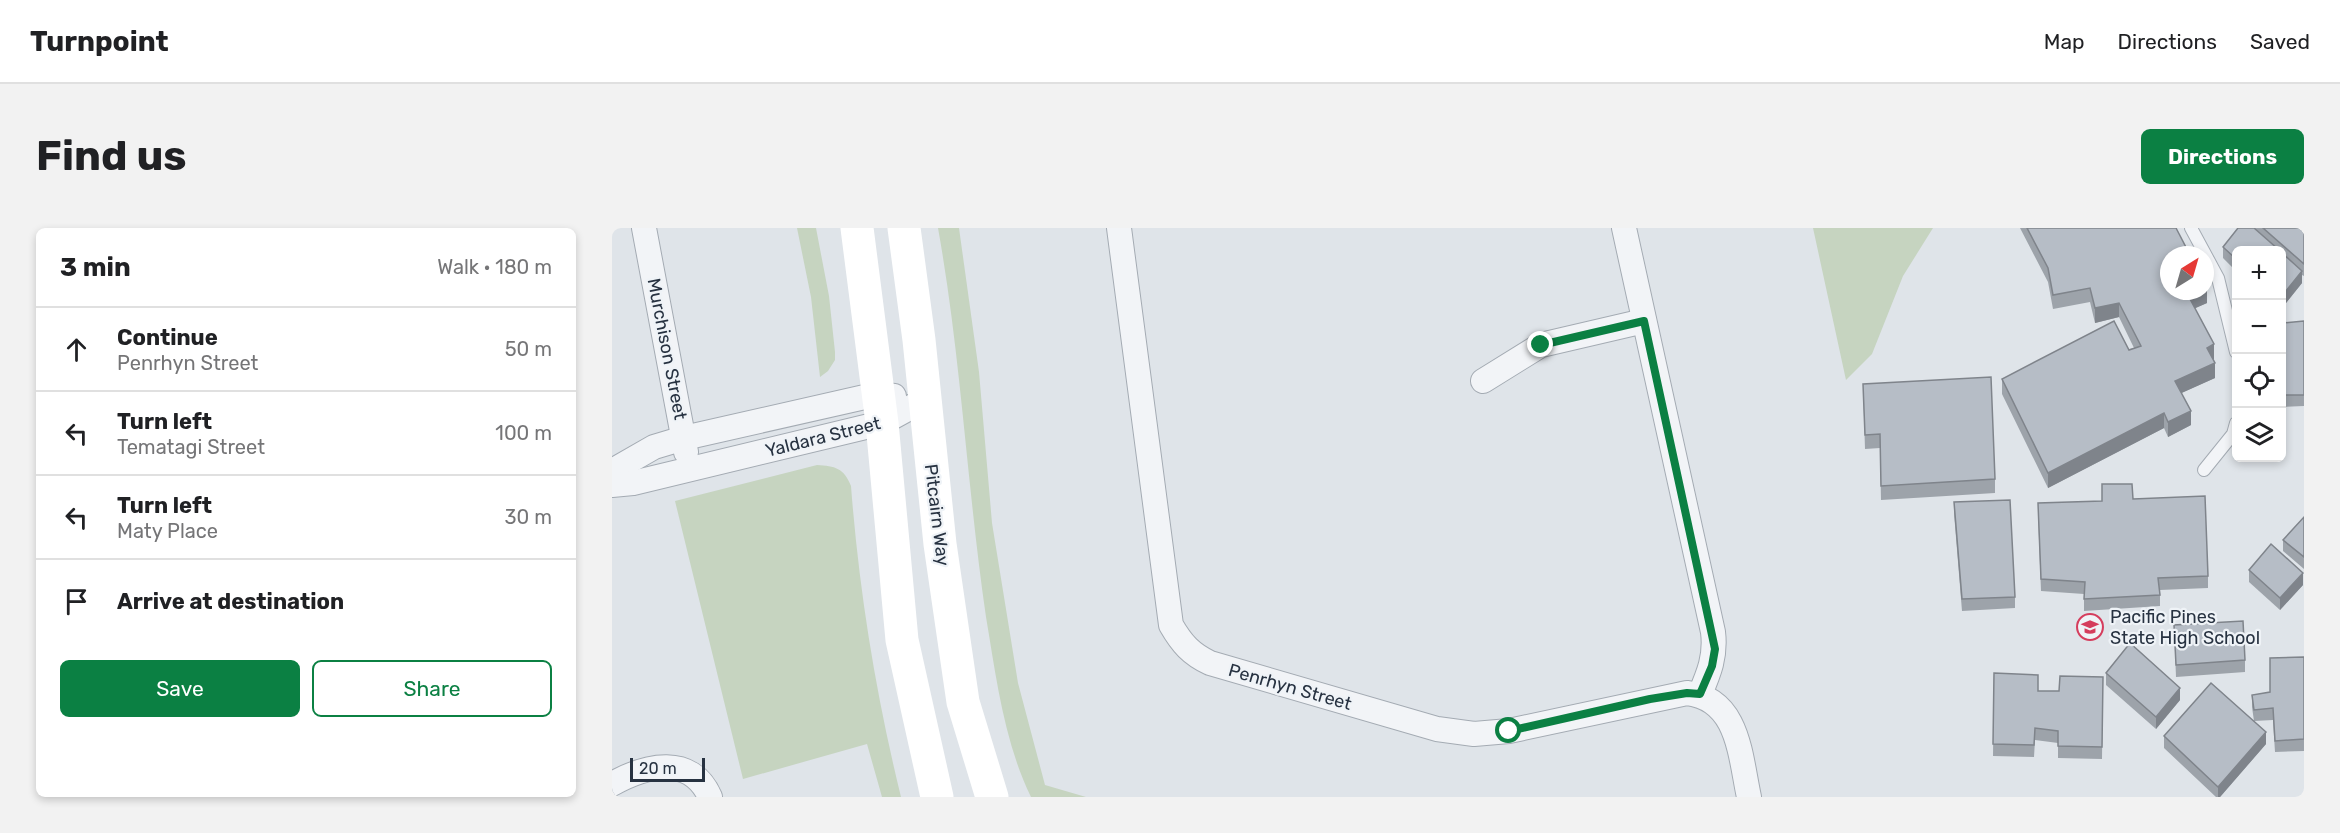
<!DOCTYPE html>
<meta charset="utf-8">
<style>
body{margin:0;font-family:Rubik,sans-serif;background:#f2f2f2;color:#202124}
.controls{position:absolute;right:18px;top:18px;display:grid;overflow:hidden;border-radius:9px;box-shadow:0 3px 9px #0003}
.controls button{width:54px;height:54px;display:grid;place-items:center;padding:0;border:0;border-bottom:2px solid #e0e0e0;background:#fff;color:#202124;font:30px sans-serif}
.compass{position:absolute;left:1548px;top:18px;width:54px;height:54px;border-radius:50%;background:#fff;box-shadow:0 3px 9px #0003;rotate:37deg}
.scale{position:absolute;left:18px;bottom:15px;width:75px;box-sizing:border-box;padding-left:6px;border:3px solid #273241;border-top:0;font-size:16px;line-height:21px;white-space:nowrap;color:#273241;-webkit-text-stroke:4px #eff3f7;paint-order:stroke}
.stop{position:absolute;width:18px;height:18px;margin:-14px;border:4px solid #0b8043;border-radius:50%;background:#fff}
.stop.end{background:#0b8043;border-color:#fff;box-shadow:0 2px 6px #0008}
.list{margin:0;padding:0;list-style:none}
h2{display:flex;justify-content:space-between;align-items:center;height:78px;margin:0;padding:0 24px;font-size:26px}
h2 small{font-size:20px;font-weight:400;color:#757577}
.list li{display:grid;grid-template-columns:39px 1fr auto;gap:18px;align-items:center;box-sizing:border-box;height:84px;padding:0 24px;border-top:2px solid #e0e0e0}
.list b{display:block;font-size:22px;white-space:nowrap}
.list p{margin:0;font-size:20px;white-space:nowrap;color:#757577}
.list em{font-size:20px;font-style:normal;color:#757577}
.actions{display:flex;gap:12px;padding:18px 24px}
.actions a{flex:1;padding:14px 0;border:2px solid #0b8043;border-radius:9px;text-align:center;font-size:21px;color:#0b8043}
.actions .main{background:#0b8043;color:#fff}
.icon{flex:none;width:33px;height:33px;fill:none;stroke:currentColor;stroke-width:2;stroke-linecap:round;stroke-linejoin:round}
.map{position:relative;flex:none;width:1692px;height:569px;overflow:hidden;border-radius:9px}
header{display:flex;align-items:center;gap:36px;box-sizing:border-box;height:84px;padding:0 30px;background:#fff;border-bottom:2px solid #e0e0e0}
header strong{font-size:28px}
nav{display:flex;gap:33px;margin-inline-start:auto;font-size:21px}
.intro{display:flex;align-items:center;justify-content:space-between;box-sizing:border-box;height:144px;padding:0 36px}
h1{margin:0;font-size:42px}
.button{padding:15px 27px;border-radius:9px;background:#0b8043;color:#fff;font-size:21px;font-weight:700}
main{display:flex;gap:36px;padding:0 36px}
aside{flex:1;background:#fff;border-radius:9px;box-shadow:0 3px 9px #0003}
.map>svg:first-child{display:block}
.green{fill:#c6d4c0}
.lines{fill:none;stroke-linecap:round;stroke-linejoin:round}
.lane-casing{stroke:#a4abb3;stroke-width:14}
.street-casing{stroke:#a4abb3;stroke-width:26}
.lane{stroke:#f2f4f7;stroke-width:12}
.street{stroke:#f2f4f7;stroke-width:24}
.secondary{stroke:#fff;stroke-width:33}
.wall{fill:#9da3aa}
.shaded-wall{fill:#7f848b}
.building{fill:#b6bdc6;stroke:#7f848b;stroke-width:1.5}
.route{stroke:#0b8043;stroke-width:8}
.labels{text-anchor:middle;stroke-width:4.5;stroke-linejoin:round;paint-order:stroke}
.street-label{font-size:18px;fill:#273241;stroke:#eff3f7}
.poi-label{font-size:18px;fill:#273241;stroke:#eff3f7;text-anchor:start}
</style>
<header>
<strong>Turnpoint</strong>
<nav><a>Map</a><a>Directions</a><a>Saved</a></nav>
</header>
<div class="intro"><h1>Find us</h1><a class="button">Directions</a></div>
<main>
<aside>
<h2>3 min<small>Walk · 180 m</small></h2>
<ul class="list">
<li><svg class="icon" aria-label="ahead" viewBox="0 0 24 24"><path d="M12 20V5M6 11l6-6 6 6"/></svg><div><b>Continue</b><p>Penrhyn Street</p></div><em>50 m</em></li>
<li><svg class="icon" aria-label="left" viewBox="0 0 24 24"><path d="M17 20v-9H6M10 6l-5 5 5 5"/></svg><div><b>Turn left</b><p>Tematagi Street</p></div><em>100 m</em></li>
<li><svg class="icon" aria-label="left" viewBox="0 0 24 24"><path d="M17 20v-9H6M10 6l-5 5 5 5"/></svg><div><b>Turn left</b><p>Maty Place</p></div><em>30 m</em></li>
<li><svg class="icon" aria-label="arrive" viewBox="0 0 24 24"><path d="M6 21V4h12l-3 4 3 4H6"/></svg><div><b>Arrive at destination</b></div></li>
</ul>
<div class="actions"><a class="main">Save</a><a>Share</a></div>
</aside>
<div class="map">
<svg width="1692" height="569" viewBox="0 0 1692 569">
<rect width="100%" height="100%" fill="#dfe4e9"/>
<g class="green">
<path d="M 185,0 L 204,0 L 217,68 L 223,124 L 223,132 L 216,143 L 208,149 L 199,69 Z"/>
<path d="M 326,0 L 347,0 L 367,144 L 380,295 L 406,455 L 433,557 L 474,569 L 419,569 C 392,514 384,448 374,389 C 355,259 349,128 326,0 Z"/>
<path d="M 1201,0 L 1321,0 L 1291,48 L 1260,126 L 1234,152 Z"/>
<path d="M 205,237 C 223,238 232,240 239,258 C 247,363 264,467 289,569 L 270,569 L 255,516 L 131,551 L 63,273 Z"/>
</g>
<g class="lines">
<defs>
<g id="lane">
<path d="M 1579,0 L 1606,50 L 1624,124"/>
<path d="M 1592,242 L 1621,206 L 1624,195"/>
</g>
<g id="street">
<path d="M 32,0 L 74,224"/>
<path d="M 507,0 L 559,397 C 570,416 579,426 598,435 L 825,501 L 862,506 L 897,503 L 1075,465 C 1127,471 1128,528 1137,569"/>
<path d="M 1012,0 L 1101,404 C 1104,428 1097,445 1088,466"/>
<path d="M 871,153 L 929,117 L 1032,93"/>
<path d="M 0,243 L 42,219 L 72,210 L 266,166 L 282,168"/>
<path d="M 0,257 L 21,255 L 270,195 L 312,172"/>
<path d="M 0,556 C 34,537 79,526 98,569"/>
</g>
</defs>
<use href="#lane" class="lane-casing"/>
<use href="#street" class="street-casing"/>
<use href="#lane" class="lane"/>
<use href="#street" class="street"/>
<g class="secondary">
<path d="M 245,0 L 270,195 L 290,412 L 325,569"/>
<path d="M 292,0 L 307,112 L 328,316 L 351,474 L 380,569"/>
</g>
</g>
<g class="wall">
<path d="M 1408,0 L 1564,0 L 1595,75 L 1583,80 L 1602,131 L 1601,131 L 1603,150 L 1569,165 L 1579,197 L 1556,209 L 1552,200 L 1436,260 L 1390,166 L 1390,151 L 1522,120 L 1507,89 L 1483,95 L 1478,74 L 1441,81 L 1436,54 Z"/>
<path d="M 1626,0 L 1692,0 L 1692,48 L 1690,47 L 1690,55 L 1670,80 L 1670,22 L 1624,22 L 1624,43 L 1611,30 L 1611,19 Z"/>
<path d="M 1692,93 L 1692,178 L 1671,179 L 1670,95 Z"/>
<path d="M 1251,156 L 1383,251 L 1383,265 L 1269,272 L 1268,220 L 1253,221 Z"/>
<path d="M 1521,271 L 1596,348 L 1596,360 L 1548,362 L 1548,378 L 1472,383 L 1472,366 L 1429,363 L 1426,287 L 1490,273 Z"/>
<path d="M 1342,274 L 1403,369 L 1403,380 L 1350,383 L 1342,285 Z"/>
<path d="M 1692,289 L 1692,341 L 1671,323 L 1671,312 Z"/>
<path d="M 1637,342 L 1691,357 L 1668,382 L 1637,354 Z"/>
<path d="M 1562,397 L 1633,432 L 1633,444 L 1564,449 Z"/>
<path d="M 1692,429 L 1692,523 L 1663,524 L 1661,492 L 1642,493 L 1654,516 L 1608,569 L 1604,569 L 1552,520 L 1552,508 L 1642,493 L 1640,479 L 1640,467 L 1658,464 Z"/>
<path d="M 1382,445 L 1426,463 L 1447,463 L 1491,449 L 1490,531 L 1446,530 L 1446,515 L 1423,512 L 1422,529 L 1381,528 Z"/>
<path d="M 1494,445 L 1568,472 L 1544,501 L 1494,457 Z"/>
</g>
<g class="shaded-wall">
<path d="M 1690,43 L 1690,55 L 1670,80 L 1670,68 Z"/>
<path d="M 1595,60 L 1595,75 L 1577,83 L 1577,69 L 1589,63 L 1593,63 L 1593,61 Z"/>
<path d="M 1507,75 L 1507,89 L 1483,95 L 1483,80 Z"/>
<path d="M 1602,116 L 1602,131 L 1595,135 L 1595,120 Z"/>
<path d="M 1603,135 L 1603,150 L 1563,168 L 1563,153 Z"/>
<path d="M 1579,183 L 1579,197 L 1556,209 L 1556,194 Z"/>
<path d="M 1552,185 L 1552,200 L 1436,260 L 1436,245 Z"/>
<path d="M 1691,345 L 1691,357 L 1668,382 L 1668,370 Z"/>
<path d="M 1568,460 L 1568,472 L 1544,501 L 1544,489 Z"/>
<path d="M 1654,504 L 1654,516 L 1608,569 L 1606,569 L 1606,559 Z"/>
</g>
<g class="building">
<path d="M 1415,0 L 1564,0 L 1578,27 L 1557,27 L 1557,63 L 1589,63 L 1577,69 L 1602,116 L 1595,120 L 1603,135 L 1563,153 L 1579,183 L 1556,194 L 1552,185 L 1436,245 L 1390,151 L 1502,93 L 1517,122 L 1529,118 L 1507,75 L 1483,80 L 1478,60 L 1441,67 L 1436,40 Z"/>
<path d="M 1626,0 L 1642,0 L 1667,22 L 1624,22 L 1624,31 L 1611,19 Z"/>
<path d="M 1651,0 L 1692,0 L 1692,36 Z"/>
<path d="M 1670,25 L 1690,43 L 1670,68 Z"/>
<path d="M 1692,93 L 1692,167 L 1671,167 L 1670,95 Z"/>
<path d="M 1379,149 L 1383,251 L 1269,258 L 1268,206 L 1253,207 L 1251,156 Z"/>
<path d="M 1490,256 L 1520,256 L 1521,271 L 1593,268 L 1596,348 L 1546,350 L 1548,367 L 1472,371 L 1473,354 L 1429,351 L 1426,275 L 1490,273 Z"/>
<path d="M 1398,272 L 1403,369 L 1350,371 L 1342,274 Z"/>
<path d="M 1692,289 L 1692,329 L 1671,312 Z"/>
<path d="M 1659,316 L 1691,345 L 1668,370 L 1637,342 Z"/>
<path d="M 1631,393 L 1633,432 L 1564,437 L 1562,397 Z"/>
<path d="M 1518,415 L 1568,460 L 1544,489 L 1494,445 Z"/>
<path d="M 1692,429 L 1692,511 L 1663,513 L 1661,480 L 1642,482 L 1640,467 L 1658,464 L 1658,430 Z"/>
<path d="M 1382,445 L 1426,447 L 1426,463 L 1447,463 L 1448,448 L 1491,449 L 1490,519 L 1446,518 L 1446,503 L 1423,500 L 1422,517 L 1381,516 Z"/>
<path d="M 1599,455 L 1654,504 L 1606,559 L 1552,508 Z"/>
</g>
<g class="lines">
<path class="route" d="M 897,503 L 1038,471 L 1075,465 L 1088,466 L 1100,438 L 1103,421 L 1032,93 L 929,117"/>
</g>
<defs>
<symbol id="school-ring" viewBox="-11 -11 22 22"><circle r="9.5" fill="#eff3f7" stroke="#d53d5d" stroke-width="1.5"/><path d="M0-5L7-2L0 1L-7-2ZM-4 1L0 2.5L4 1V4Q0 6-4 4Z" fill="#d53d5d"/></symbol>
</defs>
<g fill-rule="evenodd">
<use href="#school-ring" x="1463" y="384" width="30" height="30"/>
</g>
<g class="labels">
<g class="street-label">
<text transform="translate(55 121) rotate(79)" y="6">Murchison Street</text>
<text transform="translate(211 209) rotate(-14)" y="6">Yaldara Street</text>
<text transform="translate(325 287) rotate(83)" y="6">Pitcairn Way</text>
<text transform="translate(678 459) rotate(16)" y="6">Penrhyn Street</text>
</g>
<g class="poi-label">
<text x="1498" y="395">Pacific Pines<tspan x="1498" dy="21">State High School</tspan></text>
</g>
</g>
</svg>
<div class="controls">
<button>+</button>
<button>−</button>
<button><svg class="icon" aria-label="locate" viewBox="0 0 24 24"><circle cx="12" cy="12" r="6"/><path d="M12 2v4M12 18v4M2 12h4M18 12h4"/></svg></button>
<button><svg class="icon" aria-label="layers" viewBox="0 0 24 24"><path d="M12 4l9 5-9 5-9-5zM3 14l9 5 9-5"/></svg></button>
</div>
<svg class="compass" viewBox="-18 -18 36 36"><path d="M0-13l5 13h-10z" fill="#e53935"/><path d="M0 13l5-13h-10z" fill="#757577"/></svg>
<div class="scale">20 m</div>
<div class="stop" style="left:897px;top:503px"></div>
<div class="stop end" style="left:929px;top:117px"></div>
</div>
</main>
